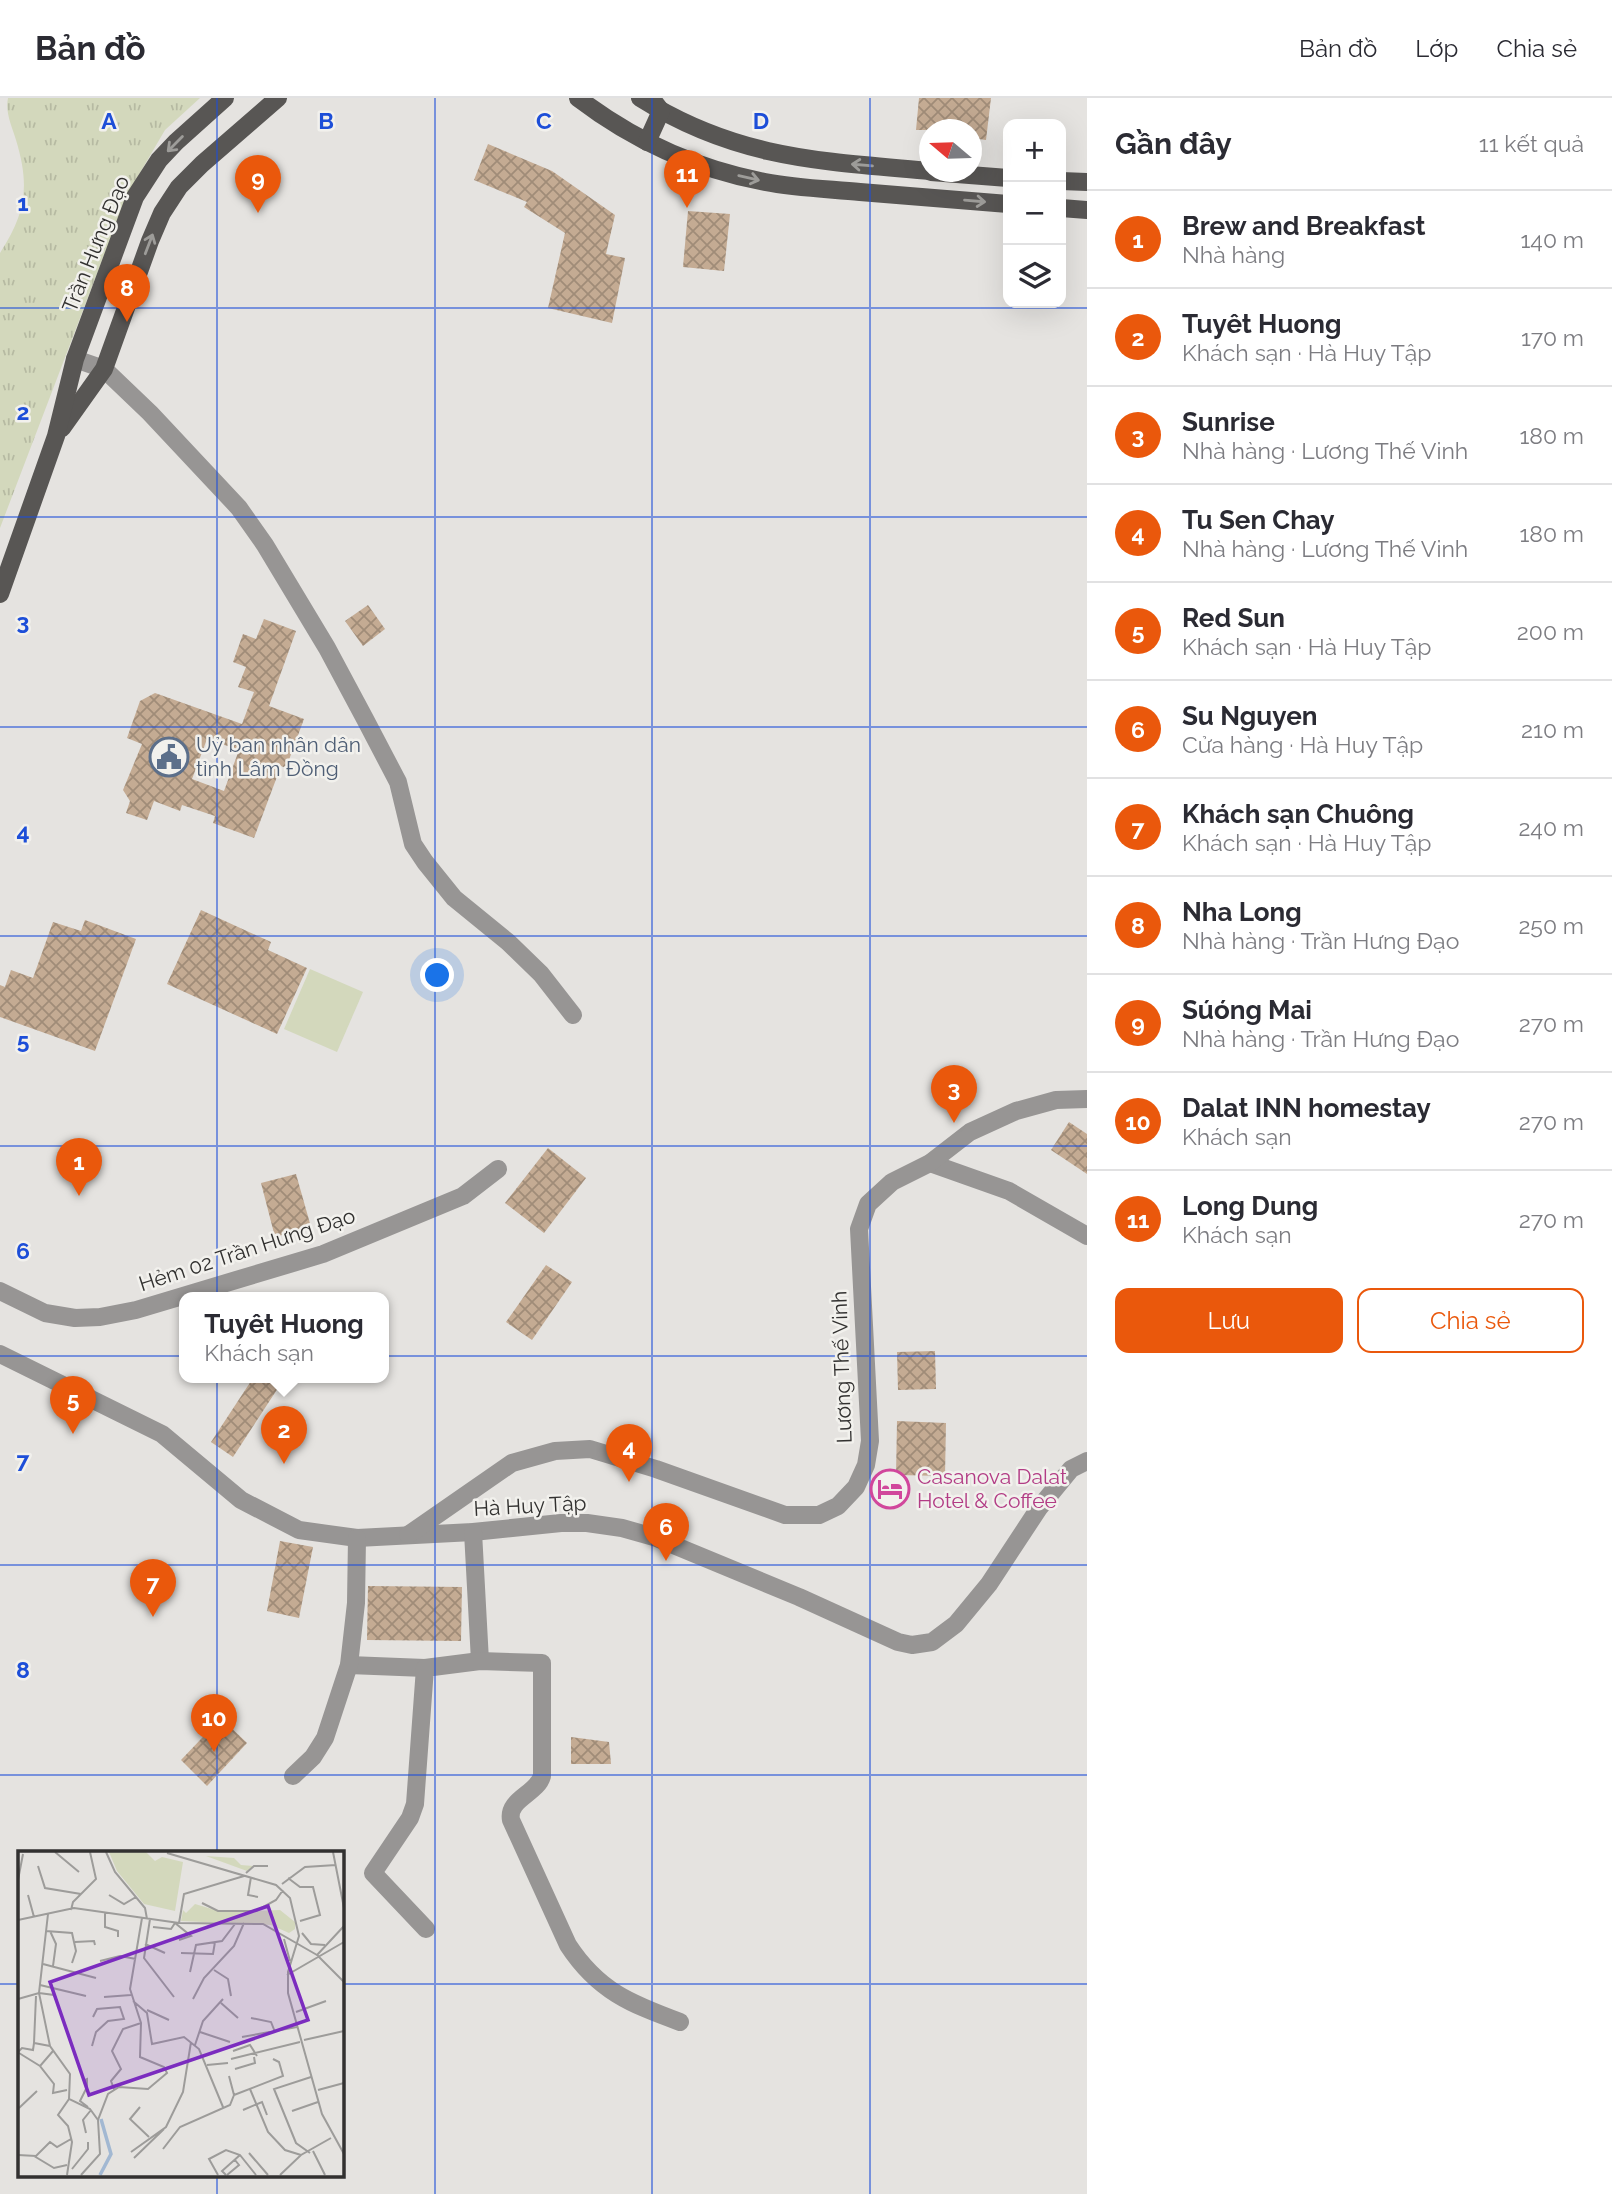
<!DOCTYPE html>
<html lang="vi">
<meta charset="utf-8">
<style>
body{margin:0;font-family:Raleway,sans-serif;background:#f7f7f7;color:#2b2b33}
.controls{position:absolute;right:21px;top:21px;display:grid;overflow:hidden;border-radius:14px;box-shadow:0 7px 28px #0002}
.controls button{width:63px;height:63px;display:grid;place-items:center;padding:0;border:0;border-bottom:2px solid #e1e1e2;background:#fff;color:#2b2b33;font:35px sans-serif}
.compass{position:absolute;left:919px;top:21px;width:63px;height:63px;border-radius:50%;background:#fff;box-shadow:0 7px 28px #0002;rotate:289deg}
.you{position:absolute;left:438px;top:878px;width:24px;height:24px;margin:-18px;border:5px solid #fff;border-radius:50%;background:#1a73e8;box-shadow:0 0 0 10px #1a73e833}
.badge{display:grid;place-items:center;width:46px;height:46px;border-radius:50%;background:#ea580c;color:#fff;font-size:23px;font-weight:700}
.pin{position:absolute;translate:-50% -58px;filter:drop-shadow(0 2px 4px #0008)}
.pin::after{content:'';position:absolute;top:37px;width:24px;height:21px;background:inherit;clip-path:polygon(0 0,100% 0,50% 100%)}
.popup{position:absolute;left:179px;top:1194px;width:210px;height:91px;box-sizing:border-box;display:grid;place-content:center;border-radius:14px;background:#fff;filter:drop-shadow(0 2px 5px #0005);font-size:23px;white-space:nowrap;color:#7c7c81}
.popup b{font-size:26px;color:#2b2b33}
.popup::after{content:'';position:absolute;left:50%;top:100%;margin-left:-14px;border:14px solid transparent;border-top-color:#fff}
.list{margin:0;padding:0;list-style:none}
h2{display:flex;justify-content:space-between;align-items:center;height:91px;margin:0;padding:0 28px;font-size:30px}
h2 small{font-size:23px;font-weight:400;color:#7c7c81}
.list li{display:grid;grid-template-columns:46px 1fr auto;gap:21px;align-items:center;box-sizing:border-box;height:98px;padding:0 28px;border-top:2px solid #e1e1e2}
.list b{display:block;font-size:26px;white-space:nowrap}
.list p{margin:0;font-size:23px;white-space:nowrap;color:#7c7c81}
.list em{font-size:23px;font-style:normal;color:#7c7c81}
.actions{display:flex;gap:14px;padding:21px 28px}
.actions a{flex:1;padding:16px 0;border:2px solid #ea580c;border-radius:14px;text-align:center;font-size:24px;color:#ea580c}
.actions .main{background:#ea580c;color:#fff}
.icon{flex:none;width:38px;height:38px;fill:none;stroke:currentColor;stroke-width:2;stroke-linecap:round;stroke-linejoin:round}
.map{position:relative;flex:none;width:1087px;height:2096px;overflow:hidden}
header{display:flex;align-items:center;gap:42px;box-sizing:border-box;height:98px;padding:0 35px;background:#fff;border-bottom:2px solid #e1e1e2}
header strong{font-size:33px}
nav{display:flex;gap:38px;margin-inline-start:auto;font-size:24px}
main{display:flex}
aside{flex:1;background:#fff}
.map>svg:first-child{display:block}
.grass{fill:url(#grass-tufts)}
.garden{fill:#d3d8bc}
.building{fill:url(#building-cross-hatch);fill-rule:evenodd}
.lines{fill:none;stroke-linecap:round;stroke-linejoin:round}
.minor{stroke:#979594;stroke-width:18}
.major{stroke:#585654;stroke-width:18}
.oneway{stroke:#9d9c99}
.grid{fill:none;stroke:#1d4ed8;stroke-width:2;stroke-opacity:0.55}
.labels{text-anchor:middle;stroke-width:5;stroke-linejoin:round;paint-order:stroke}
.street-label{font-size:21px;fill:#323130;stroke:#f2f1ed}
.service-label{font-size:21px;fill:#4e5e75;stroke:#f2f1ed;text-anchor:start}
.hotel-label{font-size:21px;fill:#b23c85;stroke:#f2f1ed;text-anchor:start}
.inset-river{fill:none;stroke:#a2b8d2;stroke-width:3.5}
.inset-road{fill:none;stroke:#9d9c9a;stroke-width:2}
.view{fill:#7b2cbf;fill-opacity:0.15;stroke:#7b2cbf;stroke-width:3.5}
.inset-edge{fill:none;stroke:#323130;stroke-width:3.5}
.grid-label{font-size:23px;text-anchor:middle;font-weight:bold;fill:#1d4ed8;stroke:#f2f1ed;stroke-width:5;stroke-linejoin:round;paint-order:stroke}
</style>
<header>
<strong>Bản đồ</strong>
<nav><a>Bản đồ</a><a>Lớp</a><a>Chia sẻ</a></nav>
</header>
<main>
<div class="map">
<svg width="1087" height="2096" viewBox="0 0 1087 2096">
<defs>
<pattern id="grass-tufts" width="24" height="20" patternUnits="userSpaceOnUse" patternTransform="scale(1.75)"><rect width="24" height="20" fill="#d3d8bc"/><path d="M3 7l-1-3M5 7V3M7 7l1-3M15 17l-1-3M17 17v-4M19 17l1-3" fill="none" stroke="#b6baa2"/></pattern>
<pattern id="building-cross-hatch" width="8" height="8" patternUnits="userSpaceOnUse" patternTransform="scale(1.75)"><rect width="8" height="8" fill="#c4ab93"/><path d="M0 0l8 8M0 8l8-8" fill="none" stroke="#a08c78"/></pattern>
</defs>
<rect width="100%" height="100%" fill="#e5e3e0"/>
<path class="grass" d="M 8,0 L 200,0 L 165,32 L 127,97 L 0,430 L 0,155 C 26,115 30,88 16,42 C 12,28 5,15 8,0 Z"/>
<path class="garden" d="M 310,871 L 363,894 L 337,954 L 284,931 Z"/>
<g class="building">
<path d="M 919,0 L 991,0 L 986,42 L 971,40 L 971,32 L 916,32 Z"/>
<path d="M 488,46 L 552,73 L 615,117 L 606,156 L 625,160 L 612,225 L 548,210 L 565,135 L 524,109 L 527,104 L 474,82 Z"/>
<path d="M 688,113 L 730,116 L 724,173 L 683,169 Z"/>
<path d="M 368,507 L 385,531 L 363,548 L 345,523 Z"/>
<path d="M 264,521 L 296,533 L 269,608 L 304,621 L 286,670 L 281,668 L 254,740 L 213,725 L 215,718 L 182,707 L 180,713 L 154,703 L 147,722 L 126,715 L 130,703 L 123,692 L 142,646 L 127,640 L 140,603 L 155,595 L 242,626 L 254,594 L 238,589 L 246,569 L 233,564 L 243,536 L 256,541 ZM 207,641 L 239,652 L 224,693 L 192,681 Z"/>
<path d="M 201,812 L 271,844 L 268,852 L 307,870 L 277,936 L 167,886 Z"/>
<path d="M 85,822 L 136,841 L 95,953 L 0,919 L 0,887 L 5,889 L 11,872 L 33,880 L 53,824 L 81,833 Z"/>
<path d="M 1069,1024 L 1087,1036 L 1087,1076 L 1051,1052 Z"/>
<path d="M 548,1050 L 586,1080 L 544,1135 L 505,1105 Z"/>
<path d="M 296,1076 L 311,1129 L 275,1139 L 261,1085 Z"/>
<path d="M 546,1167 L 572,1184 L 532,1242 L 506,1224 Z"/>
<path d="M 935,1253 L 936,1291 L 898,1292 L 897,1254 Z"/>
<path d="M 253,1280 L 270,1280 L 280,1287 L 233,1359 L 211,1344 Z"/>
<path d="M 897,1323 L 946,1325 L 945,1378 L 896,1377 Z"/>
<path d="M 280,1443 L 313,1449 L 299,1520 L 267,1513 Z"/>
<path d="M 368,1488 L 462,1489 L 461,1543 L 367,1542 Z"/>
<path d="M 221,1620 L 247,1645 L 207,1688 L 181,1662 Z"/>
<path d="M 571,1639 L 609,1644 L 611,1666 L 571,1666 Z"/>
</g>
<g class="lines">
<g class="minor">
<path d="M 75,261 L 104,271 L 150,315 L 239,410 L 265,447 L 327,550 L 365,621 L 398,684 L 413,746 L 425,764 L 454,800 L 508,844 L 541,876 L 573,917"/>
<path d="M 930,1065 L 1009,1093 L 1087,1138"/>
<path d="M 0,1193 L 45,1215 L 75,1220 L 100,1219 L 136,1212 L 323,1156 L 463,1098 L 498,1071"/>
<path d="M 0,1256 L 162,1336 L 241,1402 L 299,1432 L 357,1440 L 473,1434 L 561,1425 L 587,1425 L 622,1430 L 654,1439 L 799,1499 L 898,1544 L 912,1547 L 932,1544 L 956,1526 L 989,1486 L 1039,1410 L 1071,1371 L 1087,1363"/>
<path d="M 473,1434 L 480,1563"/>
<path d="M 408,1437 L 512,1365 L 555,1353 L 590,1351 L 656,1371 L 785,1417 L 819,1417 L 838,1408 L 856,1389 L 866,1367 L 870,1343 L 859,1131 L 868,1106 L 892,1084 L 930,1065 L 970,1034 L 1016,1013 L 1056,1002 L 1087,1001"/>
<path d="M 349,1567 L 425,1570"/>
<path d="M 293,1678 L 313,1659 L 325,1640 L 349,1567 L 356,1505 L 357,1440"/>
<path d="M 426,1831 L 373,1775 L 410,1720 L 415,1706 L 425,1570 L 480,1563 L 542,1565 L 542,1678 C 537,1696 507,1701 511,1722 L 568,1847 C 598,1893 631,1906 680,1924"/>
</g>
<g class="major">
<path d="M 578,0 C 633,42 697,71 765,84 C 796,90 828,91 860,94 C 909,98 959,102 1008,106"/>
<path d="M 640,0 C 737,61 820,63 930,73"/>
<path d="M 647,44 L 661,13 L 655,5"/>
<path d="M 931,74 L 1008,80"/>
<path d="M 1061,83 L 1087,84"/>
<path d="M 1061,110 L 1087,112"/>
<path d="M 62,330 L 104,271 L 150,143 L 162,115 L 179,89 L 202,66 L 278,0"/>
<path d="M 0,496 L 56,338 L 75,261 L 135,99 L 159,62 L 176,44 L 225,0"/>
</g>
</g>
<defs><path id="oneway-shaft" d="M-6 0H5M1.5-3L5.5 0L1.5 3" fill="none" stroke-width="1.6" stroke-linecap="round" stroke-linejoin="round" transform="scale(1.75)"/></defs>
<g class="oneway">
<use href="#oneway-shaft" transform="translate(175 46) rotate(135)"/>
<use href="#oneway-shaft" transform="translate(862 67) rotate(-175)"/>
<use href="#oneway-shaft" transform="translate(749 80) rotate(13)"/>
<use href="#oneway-shaft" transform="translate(975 103) rotate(5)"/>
<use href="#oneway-shaft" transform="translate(149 146) rotate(-69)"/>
</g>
<path class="grid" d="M 217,0 L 217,1755M 435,0 L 435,2096M 652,0 L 652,2096M 870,0 L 870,2096M 0,210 L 1087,210M 0,419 L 1087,419M 0,629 L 1087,629M 0,838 L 1087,838M 0,1048 L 1087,1048M 0,1258 L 1087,1258M 0,1467 L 1087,1467M 0,1677 L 1087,1677M 0,1886 L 19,1886M 341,1886 L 1087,1886M 217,2077 L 217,2096"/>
<defs>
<symbol id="civic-ring" viewBox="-11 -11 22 22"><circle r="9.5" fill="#f2f1ed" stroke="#5c6f8a" stroke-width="1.5"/><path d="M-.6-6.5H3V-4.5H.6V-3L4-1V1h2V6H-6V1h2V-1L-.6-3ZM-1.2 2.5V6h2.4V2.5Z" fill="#5c6f8a"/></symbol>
<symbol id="hotel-ring" viewBox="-11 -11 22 22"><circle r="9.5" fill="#f2f1ed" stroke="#d1479c" stroke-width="1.5"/><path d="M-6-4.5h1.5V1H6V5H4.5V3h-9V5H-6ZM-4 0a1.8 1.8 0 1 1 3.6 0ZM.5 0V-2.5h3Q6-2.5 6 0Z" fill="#d1479c"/></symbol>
</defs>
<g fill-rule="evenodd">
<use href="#civic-ring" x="147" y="637" width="44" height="44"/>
<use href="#hotel-ring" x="868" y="1369" width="44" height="44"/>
</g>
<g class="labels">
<g class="street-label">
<text transform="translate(96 146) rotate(-68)" y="7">Trần Hưng Đạo</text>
<text transform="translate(247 1152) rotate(-18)" y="7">Hẻm 02 Trần Hưng Đạo</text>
<text transform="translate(842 1269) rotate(-92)" y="7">Lương Thế Vinh</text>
<text transform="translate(530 1408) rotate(-3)" y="7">Hà Huy Tập</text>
</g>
<g class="service-label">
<text x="196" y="654">Uỷ ban nhân dân<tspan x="196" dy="24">tỉnh Lâm Đồng</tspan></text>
</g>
<g class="hotel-label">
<text x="917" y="1386">Casanova Dalat<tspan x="917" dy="24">Hotel &amp; Coffee</tspan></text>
</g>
</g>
<g transform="translate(18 1753)">
<rect width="326" height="326" fill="#e5e3e0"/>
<path d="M 91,1 L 128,1 L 137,10 L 144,6 L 165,11 L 157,60 L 126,53 L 99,20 ZM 177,53 L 204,61 L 262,59 L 277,71 L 277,78 L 271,82 L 253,74 L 163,70 L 165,59 L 168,62 Z" fill="#d3d8bc"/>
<path d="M 188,5 L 216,7 L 223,14 L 235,15 L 229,20 Z" fill="#d3d8bc"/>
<path class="inset-river" d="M 82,324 L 93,303 L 83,268"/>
<path class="inset-road" d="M 37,1 L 61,21M 88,1 L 97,21 L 127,57 L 129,68M 315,1 L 326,57M 149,2 L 258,34 L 272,47 L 281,85 L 270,121 L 270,142 L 304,263 L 326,303M 20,15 L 27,37 L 63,43M 228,22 L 236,15 L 250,15M 233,26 L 230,44 L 240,46M 270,27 L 282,36 L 295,36 L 302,64 L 282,70M 0,29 L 5,3M 264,33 L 287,16 L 318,14M 10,44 L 16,66M 91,44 L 106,53 L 118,46M 184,52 L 200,60 L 238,60 L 258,49 L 265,39M 53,59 L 55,51 L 78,28 L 72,1M 87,62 L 87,76 L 100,80 L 100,86M 30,63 L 21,142 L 32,195 L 52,223 L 51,248 L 72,258 L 80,269M 132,68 L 126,107 L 156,146M 0,69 L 56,57 L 161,72 L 245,73 L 299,104M 161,72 L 166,43 L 226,25M 326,75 L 299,104 L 326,131M 135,76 L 153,78 L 157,72 L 173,85 L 161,89M 28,80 L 54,82 L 58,100 L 54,112M 32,80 L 38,93 L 35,115M 284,82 L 293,93 L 307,94M 266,88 L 272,110M 57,91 L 76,90 L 77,94M 127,93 L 147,102M 163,102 L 195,103 L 197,91M 82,110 L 102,105 L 118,108M 25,113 L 78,127M 196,119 L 210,128 L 213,145M 172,121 L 178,94 L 204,90 L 217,73M 269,124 L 326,91M 22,134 L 68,145M 86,146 L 113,144M 0,148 L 21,142 L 36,144 L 39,150M 175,148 L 186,127 L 216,95 L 226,72M 115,150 L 129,162 L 134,193 L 166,186 L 181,198 L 205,256M 203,152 L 220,167M 129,159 L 151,169M 278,161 L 308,150M 75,166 L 79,158 L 102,156 L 104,162M 233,167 L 253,171 L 257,181M 182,181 L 212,191M 224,186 L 279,176M 286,189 L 326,180M 16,192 L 18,145M 177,194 L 185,170 L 205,148M 74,195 L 78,181 L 90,170 L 106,168 L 104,162M 35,200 L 22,215 L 36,233 L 35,242 L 49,239M 215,200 L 232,194 L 239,205M 0,201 L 4,197 L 15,199 L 16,192 L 32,195M 1,202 L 22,215M 213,208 L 282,191M 189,214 L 210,212M 217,218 L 237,212 L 236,206M 65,230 L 69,228 L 69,236 L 62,250 L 70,256M 96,238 L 93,230 L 103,218 L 94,200 L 105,178 L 123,172M 232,238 L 250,281 L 267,299 L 283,304M 300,239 L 326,232M 216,244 L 265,225 L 261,211 L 255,208M 122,256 L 112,268 L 131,286M 1,257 L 19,240M 225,259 L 244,251 L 249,264M 274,260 L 300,251M 68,282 L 65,269 L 73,259M 145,298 L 162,276 L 212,254 L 216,244 L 211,225M 295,300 L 307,324M 113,301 L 148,276 L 165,241 L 173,191M 231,302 L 250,324M 292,302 L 278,292 L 256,238 L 293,226M 0,304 L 18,305 L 32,291 L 39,296 L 53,288M 16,305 L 36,317 L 49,314M 116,307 L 146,278M 54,318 L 70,298 L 70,291M 49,324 L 54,291 L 50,275 L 40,264 L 51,248M 63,324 L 82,303 L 80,269 L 90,243 L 101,236 L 130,238 L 149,222 L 146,216 L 122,206 L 123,172 L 112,138 L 124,67M 200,324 L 191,308 L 208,299 L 222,304 L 238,324M 208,324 L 204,320 L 222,304M 209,324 L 221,314 L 217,309M 262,324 L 283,304 L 313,287"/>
<path class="view" d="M 250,55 L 290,169 L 71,244 L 32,131 Z"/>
<rect width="326" height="326" class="inset-edge"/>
</g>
<g class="grid-label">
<text x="109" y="31">A</text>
<text x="326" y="31">B</text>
<text x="544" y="31">C</text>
<text x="761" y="31">D</text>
<text x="23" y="113">1</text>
<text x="23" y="322">2</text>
<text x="23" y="532">3</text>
<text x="23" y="742">4</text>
<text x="23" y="951">5</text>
<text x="23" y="1161">6</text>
<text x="23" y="1370">7</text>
<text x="23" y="1580">8</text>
</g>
</svg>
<div class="controls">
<button>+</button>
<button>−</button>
<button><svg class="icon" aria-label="layers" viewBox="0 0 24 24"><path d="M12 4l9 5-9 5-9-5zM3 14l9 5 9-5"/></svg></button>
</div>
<svg class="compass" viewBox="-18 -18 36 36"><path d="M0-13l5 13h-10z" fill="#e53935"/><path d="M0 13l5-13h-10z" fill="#7c7c81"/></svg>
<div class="you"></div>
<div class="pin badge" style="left:79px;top:1098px">1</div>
<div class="pin badge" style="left:284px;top:1366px">2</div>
<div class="popup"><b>Tuyêt Huong</b>Khách sạn</div>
<div class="pin badge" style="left:954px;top:1025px">3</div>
<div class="pin badge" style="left:629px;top:1384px">4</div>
<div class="pin badge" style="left:73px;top:1336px">5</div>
<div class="pin badge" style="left:666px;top:1463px">6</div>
<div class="pin badge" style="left:153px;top:1519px">7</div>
<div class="pin badge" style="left:127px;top:224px">8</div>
<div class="pin badge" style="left:258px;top:115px">9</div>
<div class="pin badge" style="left:214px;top:1654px">10</div>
<div class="pin badge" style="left:687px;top:110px">11</div>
</div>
<aside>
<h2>Gần đây<small>11 kết quả</small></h2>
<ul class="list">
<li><span class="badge">1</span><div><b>Brew and Breakfast</b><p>Nhà hàng</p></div><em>140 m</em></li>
<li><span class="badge">2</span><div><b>Tuyêt Huong</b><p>Khách sạn · Hà Huy Tập</p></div><em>170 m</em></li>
<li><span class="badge">3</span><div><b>Sunrise</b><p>Nhà hàng · Lương Thế Vinh</p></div><em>180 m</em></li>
<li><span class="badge">4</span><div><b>Tu Sen Chay</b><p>Nhà hàng · Lương Thế Vinh</p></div><em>180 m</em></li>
<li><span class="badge">5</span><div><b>Red Sun</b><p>Khách sạn · Hà Huy Tập</p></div><em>200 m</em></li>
<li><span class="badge">6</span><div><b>Su Nguyen</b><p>Cửa hàng · Hà Huy Tập</p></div><em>210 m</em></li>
<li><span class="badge">7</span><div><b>Khách sạn Chuông</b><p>Khách sạn · Hà Huy Tập</p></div><em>240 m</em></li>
<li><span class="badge">8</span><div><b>Nha Long</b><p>Nhà hàng · Trần Hưng Đạo</p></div><em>250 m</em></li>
<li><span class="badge">9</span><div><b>Súóng Mai</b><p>Nhà hàng · Trần Hưng Đạo</p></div><em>270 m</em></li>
<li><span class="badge">10</span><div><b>Dalat INN homestay</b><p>Khách sạn</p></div><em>270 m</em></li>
<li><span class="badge">11</span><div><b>Long Dung</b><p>Khách sạn</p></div><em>270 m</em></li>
</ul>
<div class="actions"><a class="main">Lưu</a><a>Chia sẻ</a></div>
</aside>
</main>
